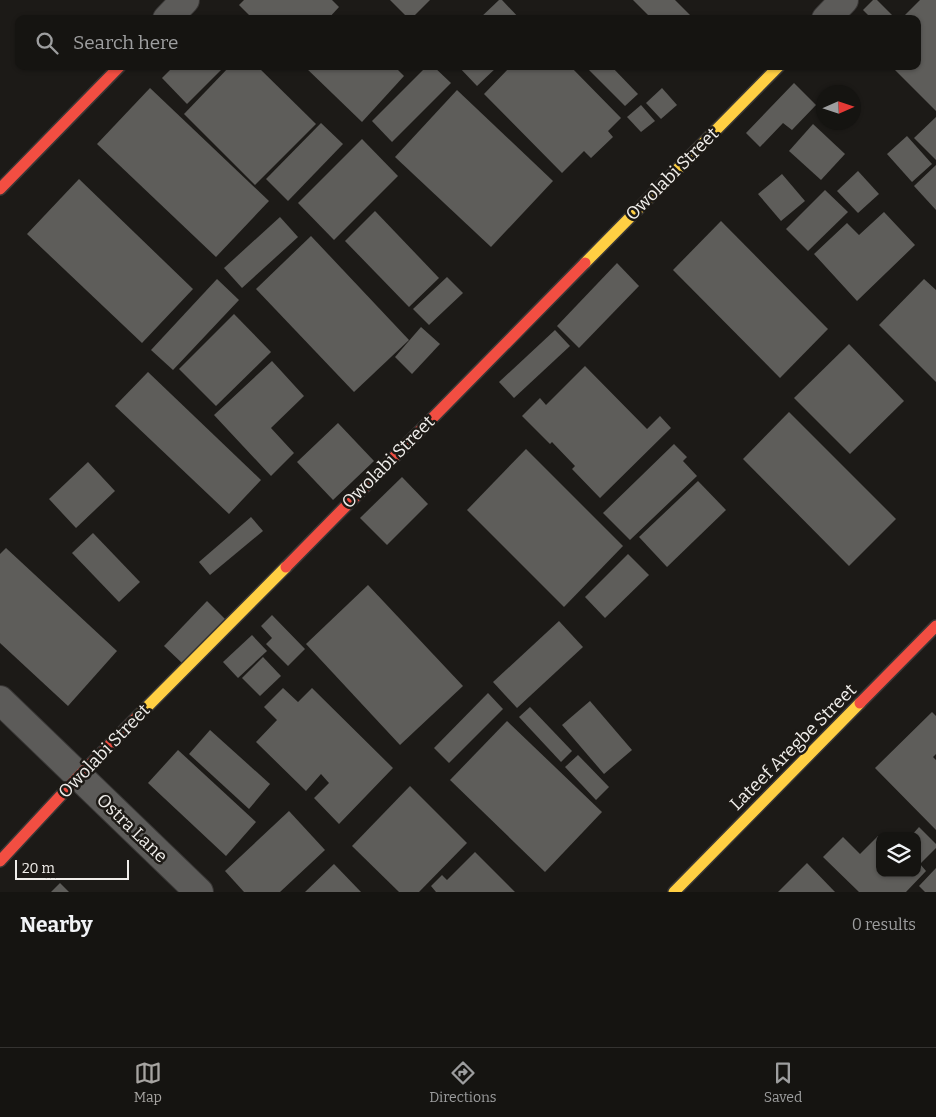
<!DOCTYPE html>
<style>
body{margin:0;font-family:Bitter,serif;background:#1e1d1a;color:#f1f3f6}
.controls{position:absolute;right:15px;bottom:15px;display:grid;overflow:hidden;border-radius:10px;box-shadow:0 1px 4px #0004}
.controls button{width:45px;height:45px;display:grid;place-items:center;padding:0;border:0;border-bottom:1px solid #343331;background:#151411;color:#f1f3f6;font:25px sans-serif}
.compass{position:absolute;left:816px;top:85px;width:45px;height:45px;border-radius:50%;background:#151411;box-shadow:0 1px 4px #0004;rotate:87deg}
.scale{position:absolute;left:15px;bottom:12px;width:114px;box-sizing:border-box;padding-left:5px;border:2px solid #f0eeeb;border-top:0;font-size:14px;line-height:18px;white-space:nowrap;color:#f0eeeb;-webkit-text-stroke:4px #1d1a16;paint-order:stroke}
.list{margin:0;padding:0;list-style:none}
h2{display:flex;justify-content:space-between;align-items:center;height:65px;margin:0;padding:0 20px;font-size:21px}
h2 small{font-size:16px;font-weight:400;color:#9d9e9f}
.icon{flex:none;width:28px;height:28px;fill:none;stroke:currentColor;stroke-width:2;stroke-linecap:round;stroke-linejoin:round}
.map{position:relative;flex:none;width:936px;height:892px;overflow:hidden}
.search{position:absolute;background:#151411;box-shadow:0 1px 4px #0004;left:15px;right:15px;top:15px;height:55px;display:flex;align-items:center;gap:12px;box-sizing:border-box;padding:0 18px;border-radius:10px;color:#9d9e9f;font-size:19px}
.sheet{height:155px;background:#151411}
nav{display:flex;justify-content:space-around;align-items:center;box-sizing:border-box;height:70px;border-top:1px solid #343331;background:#151411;font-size:14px;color:#9d9e9f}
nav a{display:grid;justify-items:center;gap:2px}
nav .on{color:#a6a4a1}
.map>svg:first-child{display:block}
.building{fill:#5e5d5a}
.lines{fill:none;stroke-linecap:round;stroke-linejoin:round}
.street-casing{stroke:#383635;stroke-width:30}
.slow-casing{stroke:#383635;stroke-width:14}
.jam-casing{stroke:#383635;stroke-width:14}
.street{stroke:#5c5b59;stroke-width:28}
.slow{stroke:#ffcf43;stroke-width:11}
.jam{stroke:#f24e42;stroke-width:11}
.labels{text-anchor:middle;stroke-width:5;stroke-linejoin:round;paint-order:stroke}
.street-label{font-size:18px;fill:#f0eeeb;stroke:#1d1a16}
</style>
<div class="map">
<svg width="936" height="892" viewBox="0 0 936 892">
<rect width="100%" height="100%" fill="#1c1a17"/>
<g class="building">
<path d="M 244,0 L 332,0 L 339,7 L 328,19 L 253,19 L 239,5 Z"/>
<path d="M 390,0 L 430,0 L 411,19 L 409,19 Z"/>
<path d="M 499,0 L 502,0 L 520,19 L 479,19 Z"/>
<path d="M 633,0 L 675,0 L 691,16 L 689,19 L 652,19 Z"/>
<path d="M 873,0 L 877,0 L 896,19 L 872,19 L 863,10 Z"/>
<path d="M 920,0 L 936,0 L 936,111 L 891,66 L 917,66 L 917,19 L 901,19 Z"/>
<path d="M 174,66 L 225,66 L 187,104 L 162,78 Z"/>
<path d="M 230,66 L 257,66 L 316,124 L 255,185 L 184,114 Z"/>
<path d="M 304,66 L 394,66 L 404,76 L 362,122 Z"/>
<path d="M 427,66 L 433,66 L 451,83 L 392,142 L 372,121 Z"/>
<path d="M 458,66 L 498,66 L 477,86 Z"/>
<path d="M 511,66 L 570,66 L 621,118 L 608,131 L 613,137 L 591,158 L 584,151 L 562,173 L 484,94 Z"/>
<path d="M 585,66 L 611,66 L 638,94 L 625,106 Z"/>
<path d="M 794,83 L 816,105 L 792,130 L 783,123 L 760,147 L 746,133 Z"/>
<path d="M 150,88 L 269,201 L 216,257 L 97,144 Z"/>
<path d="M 662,88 L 677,105 L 661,119 L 646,103 Z"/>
<path d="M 457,90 L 553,181 L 491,247 L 395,157 Z"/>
<path d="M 641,105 L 655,121 L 641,132 L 627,117 Z"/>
<path d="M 936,117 L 936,160 L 914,138 Z"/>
<path d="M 321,123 L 343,144 L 288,201 L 266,179 Z"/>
<path d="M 813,124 L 845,154 L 821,180 L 789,151 Z"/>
<path d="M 907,136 L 932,164 L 912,182 L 887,154 Z"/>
<path d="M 362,139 L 398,176 L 334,240 L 298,203 Z"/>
<path d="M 936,165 L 936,210 L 914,186 Z"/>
<path d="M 858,171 L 879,194 L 858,213 L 837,191 Z"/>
<path d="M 782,174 L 805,201 L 781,221 L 758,194 Z"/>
<path d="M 79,179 L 193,289 L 142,343 L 27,234 Z"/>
<path d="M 825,190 L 848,212 L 808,251 L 786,229 Z"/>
<path d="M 375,211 L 439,278 L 409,307 L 345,241 Z"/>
<path d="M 884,212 L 915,245 L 857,301 L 814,254 L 847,223 L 859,235 Z"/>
<path d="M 280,217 L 298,237 L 242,288 L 224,268 Z"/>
<path d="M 721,221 L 828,329 L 780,378 L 673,270 Z"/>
<path d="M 311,236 L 409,340 L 354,392 L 256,289 Z"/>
<path d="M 617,263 L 639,286 L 579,348 L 557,326 Z"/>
<path d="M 447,277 L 463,293 L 429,325 L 413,309 Z"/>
<path d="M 217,279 L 239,300 L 173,370 L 151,350 Z"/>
<path d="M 924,279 L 936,290 L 936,382 L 879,325 Z"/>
<path d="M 234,314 L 271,352 L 216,406 L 179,369 Z"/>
<path d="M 421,327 L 440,344 L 412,374 L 395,357 Z"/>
<path d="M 555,330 L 570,346 L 514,398 L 499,382 Z"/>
<path d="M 849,344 L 904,401 L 850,454 L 794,398 Z"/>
<path d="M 272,361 L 304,396 L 271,428 L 294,453 L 271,476 L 214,415 Z"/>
<path d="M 585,366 L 647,429 L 660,416 L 671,428 L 600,498 L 572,469 L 575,466 L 552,442 L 550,444 L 522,416 L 540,398 L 546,405 Z"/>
<path d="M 148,372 L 261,480 L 229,514 L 115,406 Z"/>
<path d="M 789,412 L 896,519 L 849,566 L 743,459 Z"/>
<path d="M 338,423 L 374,461 L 333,500 L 297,462 Z"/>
<path d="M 674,444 L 687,457 L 683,461 L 697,476 L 630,540 L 603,513 Z"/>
<path d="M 526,449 L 623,546 L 564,607 L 467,510 Z"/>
<path d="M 88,462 L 115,491 L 76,528 L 49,499 Z"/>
<path d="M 402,477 L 428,504 L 387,545 L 360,518 Z"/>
<path d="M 698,481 L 726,510 L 667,567 L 639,537 Z"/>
<path d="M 251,517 L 263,531 L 210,575 L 199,562 Z"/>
<path d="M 93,533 L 140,582 L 119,602 L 72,553 Z"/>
<path d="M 6,548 L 117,651 L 68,706 L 0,643 L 0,554 Z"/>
<path d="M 628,554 L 649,575 L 605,618 L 585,597 Z"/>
<path d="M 368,585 L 463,686 L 400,745 L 306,644 Z"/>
<path d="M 207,601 L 225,619 L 182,663 L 164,646 Z"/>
<path d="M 272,615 L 305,649 L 288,666 L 266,644 L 272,638 L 261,626 Z"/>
<path d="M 559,621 L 583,647 L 517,708 L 493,682 Z"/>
<path d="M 252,635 L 267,651 L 238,678 L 223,662 Z"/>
<path d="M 263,657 L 281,676 L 260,696 L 242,678 Z"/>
<path d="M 283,688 L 298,702 L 312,688 L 393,768 L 339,824 L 314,798 L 329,783 L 321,774 L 306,791 L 256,742 L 277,720 L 264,707 Z"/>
<path d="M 488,693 L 503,709 L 449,763 L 434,748 Z"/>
<path d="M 590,701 L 632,750 L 604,774 L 562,725 Z"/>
<path d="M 530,707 L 572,751 L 561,762 L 519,717 Z"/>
<path d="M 932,712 L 936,716 L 936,754 L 933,757 L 936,760 L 936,830 L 875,768 Z"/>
<path d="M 507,721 L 602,812 L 545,872 L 450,780 Z"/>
<path d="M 210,730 L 270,784 L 249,809 L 189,754 Z"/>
<path d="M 178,750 L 256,822 L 226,856 L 148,783 Z"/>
<path d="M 578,755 L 609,787 L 596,800 L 565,767 Z"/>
<path d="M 410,786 L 467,843 L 419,892 L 399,892 L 352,846 Z"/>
<path d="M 289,811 L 325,850 L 280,892 L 244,892 L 225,871 Z"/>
<path d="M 919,827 L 936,844 L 936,848 L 920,864 L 926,871 L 906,892 L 859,892 L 823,857 L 843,837 L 860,854 L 878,836 L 880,837 L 880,873 L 917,873 L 917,836 L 911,836 Z"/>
<path d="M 475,852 L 515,892 L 436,892 L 431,886 L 442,875 L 447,880 Z"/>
<path d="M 807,863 L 835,892 L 778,892 Z"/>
<path d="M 334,864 L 361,892 L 305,892 Z"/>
<path d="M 936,868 L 936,892 L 925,892 L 919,886 Z"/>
<path d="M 60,883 L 69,892 L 51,892 Z"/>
</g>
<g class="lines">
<defs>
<g id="street">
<path d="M 167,19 L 185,0"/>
<path d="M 826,19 L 844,0"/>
<path d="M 0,700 L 199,892"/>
</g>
<g id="slow">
<path d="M 585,263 L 779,66"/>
<path d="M 137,717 L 286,567"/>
<path d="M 674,892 L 860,703"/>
</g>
<g id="jam">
<path d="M 0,189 L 120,66"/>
<path d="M 286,567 L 585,263"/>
<path d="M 860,703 L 936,626"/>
<path d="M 0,861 L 78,777 L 137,717"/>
</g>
</defs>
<use href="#street" class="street-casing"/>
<use href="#slow" class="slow-casing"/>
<use href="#jam" class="jam-casing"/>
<use href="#street" class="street"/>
<use href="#slow" class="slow"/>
<use href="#jam" class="jam"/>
</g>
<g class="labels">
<g class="street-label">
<text transform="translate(672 174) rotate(-45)" y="6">Owolabi Street</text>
<text transform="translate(388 462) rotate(-45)" y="6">Owolabi Street</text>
<text transform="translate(793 747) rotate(-45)" y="6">Lateef Aregbe Street</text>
<text transform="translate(104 751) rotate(-46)" y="6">Owolabi Street</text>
<text transform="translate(132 828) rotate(44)" y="6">Ostra Lane</text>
</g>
</g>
</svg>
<div class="controls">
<button><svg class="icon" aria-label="layers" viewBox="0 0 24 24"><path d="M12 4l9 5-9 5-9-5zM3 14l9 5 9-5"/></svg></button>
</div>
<svg class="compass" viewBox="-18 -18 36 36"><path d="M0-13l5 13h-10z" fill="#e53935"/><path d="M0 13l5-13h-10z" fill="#9d9e9f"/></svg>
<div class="scale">20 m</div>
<div class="search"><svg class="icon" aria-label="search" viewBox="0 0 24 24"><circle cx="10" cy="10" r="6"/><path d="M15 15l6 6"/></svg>Search here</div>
</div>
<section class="sheet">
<h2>Nearby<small>0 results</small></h2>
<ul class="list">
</ul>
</section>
<nav>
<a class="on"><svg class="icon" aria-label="map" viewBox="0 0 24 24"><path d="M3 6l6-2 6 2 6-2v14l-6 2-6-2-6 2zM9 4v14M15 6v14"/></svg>Map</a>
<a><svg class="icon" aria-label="directions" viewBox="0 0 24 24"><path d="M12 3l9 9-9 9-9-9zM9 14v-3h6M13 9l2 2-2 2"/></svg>Directions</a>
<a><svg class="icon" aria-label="saved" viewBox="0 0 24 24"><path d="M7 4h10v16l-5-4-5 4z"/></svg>Saved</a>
</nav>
